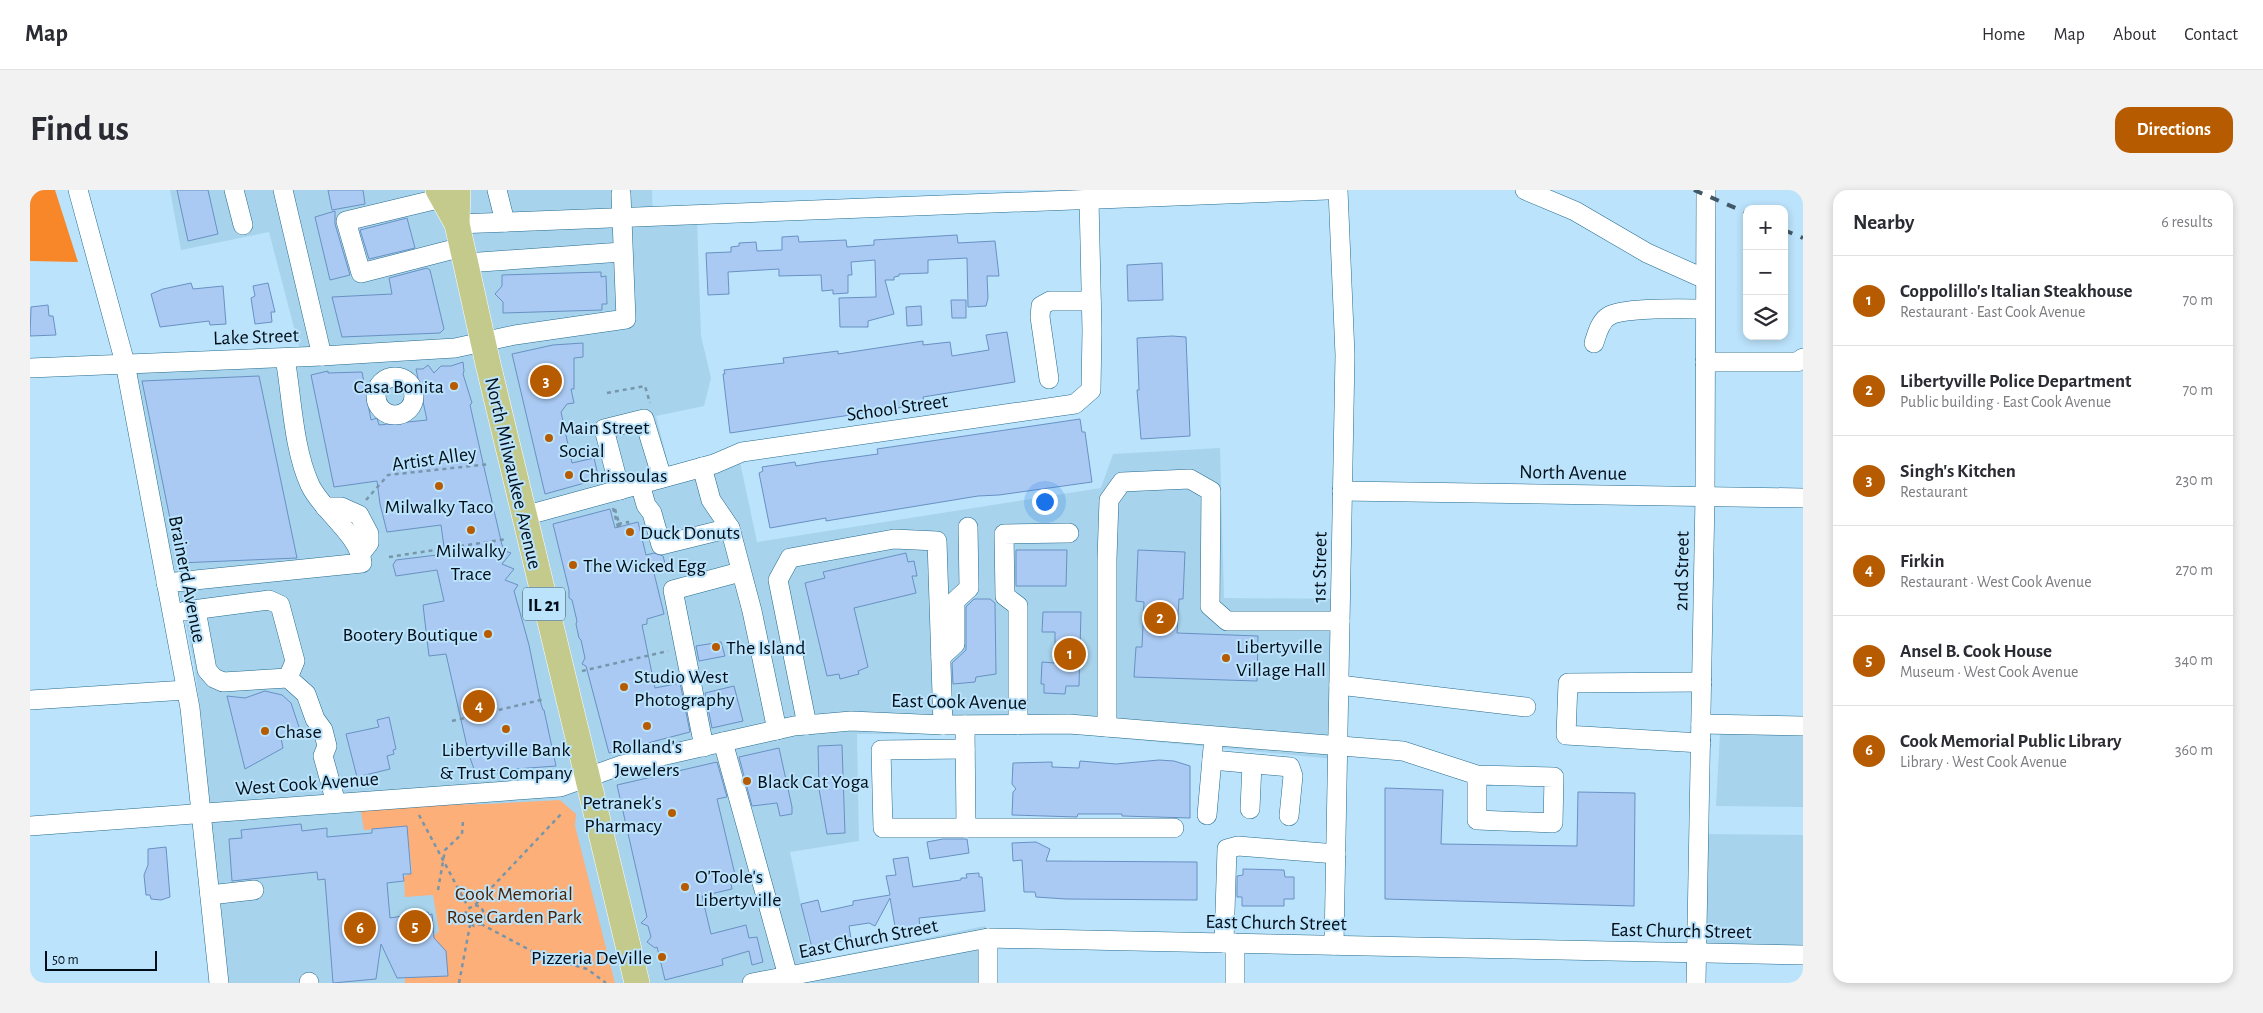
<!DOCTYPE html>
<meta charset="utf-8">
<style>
body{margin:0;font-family:"Alegreya Sans",sans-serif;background:#f2f2f3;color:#2b2b33}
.controls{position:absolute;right:15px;top:15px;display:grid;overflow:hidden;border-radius:10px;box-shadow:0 2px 8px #0003}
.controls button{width:45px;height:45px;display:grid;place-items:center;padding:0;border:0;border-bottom:1px solid #e1e1e2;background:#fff;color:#2b2b33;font:25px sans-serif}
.scale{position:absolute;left:15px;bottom:12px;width:112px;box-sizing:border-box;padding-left:5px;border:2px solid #000e19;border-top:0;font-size:14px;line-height:18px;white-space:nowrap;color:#000e19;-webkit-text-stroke:4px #bbe3fb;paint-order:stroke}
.you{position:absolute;left:1014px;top:311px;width:18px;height:18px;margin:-12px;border:4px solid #fff;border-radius:50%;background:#1a73e8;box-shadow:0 0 0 8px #1a73e833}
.badge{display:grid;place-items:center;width:32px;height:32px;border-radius:50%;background:#b75b00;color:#fff;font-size:16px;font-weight:700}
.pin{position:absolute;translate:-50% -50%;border:2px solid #fff;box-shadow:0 1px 5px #0006}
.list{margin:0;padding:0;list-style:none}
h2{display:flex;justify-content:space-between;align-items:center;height:65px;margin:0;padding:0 20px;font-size:21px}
h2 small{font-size:16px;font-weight:400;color:#7c7c81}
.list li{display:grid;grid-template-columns:32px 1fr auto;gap:15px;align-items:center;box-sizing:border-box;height:90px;padding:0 20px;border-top:1px solid #e1e1e2}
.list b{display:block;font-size:19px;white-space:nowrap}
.list p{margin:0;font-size:16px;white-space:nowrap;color:#7c7c81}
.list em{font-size:16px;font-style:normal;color:#7c7c81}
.icon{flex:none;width:28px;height:28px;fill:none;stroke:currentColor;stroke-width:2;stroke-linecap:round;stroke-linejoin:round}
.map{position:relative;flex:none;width:1773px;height:793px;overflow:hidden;border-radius:15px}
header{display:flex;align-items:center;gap:30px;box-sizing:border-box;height:70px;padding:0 25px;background:#fff;border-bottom:1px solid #e1e1e2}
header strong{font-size:24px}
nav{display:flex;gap:28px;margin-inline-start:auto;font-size:18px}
.intro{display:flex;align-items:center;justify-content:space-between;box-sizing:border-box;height:120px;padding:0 30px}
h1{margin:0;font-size:35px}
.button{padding:12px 22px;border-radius:15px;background:#b75b00;color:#fff;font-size:18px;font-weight:700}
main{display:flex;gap:30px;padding:0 30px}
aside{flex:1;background:#fff;border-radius:15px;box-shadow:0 2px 8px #0003}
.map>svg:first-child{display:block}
.built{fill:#a7d3ec}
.green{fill:#fdaf7a}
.forest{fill:#f8872a}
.building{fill:#aacaf3;stroke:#6891c3}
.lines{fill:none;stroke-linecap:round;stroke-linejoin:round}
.minor-casing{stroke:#246b8e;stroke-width:20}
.major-casing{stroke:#fff;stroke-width:26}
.path{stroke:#7796a9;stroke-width:2.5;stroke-dasharray:4 4;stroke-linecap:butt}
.minor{stroke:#fff;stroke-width:19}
.major{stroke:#c4ca8c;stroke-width:25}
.rail{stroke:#415867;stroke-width:4;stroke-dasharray:9 9;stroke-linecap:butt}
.poi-dot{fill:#b75b00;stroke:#bbe3fb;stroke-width:2}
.labels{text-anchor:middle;stroke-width:4;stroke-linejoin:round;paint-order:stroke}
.shield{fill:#bbe3fb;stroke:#384e5d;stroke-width:1}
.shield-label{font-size:19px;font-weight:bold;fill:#000e19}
.street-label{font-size:20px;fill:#000e19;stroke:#bbe3fb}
.poi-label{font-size:20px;fill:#000e19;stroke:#bbe3fb;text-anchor:start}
.park-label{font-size:20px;fill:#4c2100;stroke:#bbe3fb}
</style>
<header>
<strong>Map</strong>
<nav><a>Home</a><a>Map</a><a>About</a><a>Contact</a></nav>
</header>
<div class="intro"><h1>Find us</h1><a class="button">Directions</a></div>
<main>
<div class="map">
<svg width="1773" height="793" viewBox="0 0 1773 793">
<rect width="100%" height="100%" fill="#bbe3fb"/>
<g class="built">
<path d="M 140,0 L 622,0 L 623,33 L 667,30 L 671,146 L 681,188 L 674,216 L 626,226 L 643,292 L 710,272 L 727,352 L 1071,298 L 1083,264 L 1190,258 L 1194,408 L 1317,409 L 1315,570 L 1054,545 L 827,544 L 829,651 L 760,662 L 783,771 L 955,736 L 968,761 L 968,793 L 195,793 L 172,533 L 164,474 L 104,183 L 273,172 L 239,42 L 151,60 Z"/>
<path d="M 1773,542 L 1773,617 L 1686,616 L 1690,543 Z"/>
<path d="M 1674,644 L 1773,645 L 1773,773 L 1675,772 Z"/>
</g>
<path class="green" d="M 530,610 L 546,624 L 545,636 L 585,793 L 375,793 L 375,775 L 409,741 L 403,705 L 375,707 L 374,687 L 382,682 L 377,637 L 334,640 L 330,616 L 457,614 Z"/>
<path class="forest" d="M 0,0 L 25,0 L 48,72 L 0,71 Z"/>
<g class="building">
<path d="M 147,0 L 178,0 L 188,44 L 158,51 Z"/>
<path d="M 298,0 L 333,0 L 335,14 L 302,20 Z"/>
<path d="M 305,21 L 305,34 L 320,85 L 300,90 L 285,27 Z"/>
<path d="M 377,28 L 385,58 L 339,69 L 330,40 Z"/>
<path d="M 927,45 L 928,53 L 965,51 L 969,86 L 957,86 L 958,108 L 956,116 L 938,117 L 937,68 L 898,70 L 898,83 L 869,84 L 869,86 L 864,87 L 864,90 L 855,90 L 864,124 L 838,131 L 838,137 L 810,137 L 809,108 L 846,107 L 845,70 L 821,72 L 822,85 L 818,85 L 818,103 L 803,104 L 803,100 L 792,101 L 791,85 L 749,86 L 749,79 L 698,82 L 699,104 L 678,105 L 676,63 L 701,62 L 701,57 L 709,56 L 709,53 L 726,52 L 727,61 L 752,60 L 752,47 L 768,46 L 769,52 L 816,50 L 817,57 L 844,55 L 844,50 Z"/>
<path d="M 1132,73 L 1133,110 L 1098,111 L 1097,75 Z"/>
<path d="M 397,78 L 400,80 L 414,139 L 410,143 L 312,147 L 302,107 L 362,104 L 359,88 Z"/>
<path d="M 571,82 L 571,87 L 576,86 L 577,114 L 572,114 L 572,120 L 473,123 L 473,112 L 465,104 L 472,96 L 472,85 Z"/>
<path d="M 161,93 L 163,99 L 193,96 L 196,134 L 180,135 L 179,131 L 130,137 L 121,104 L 133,99 Z"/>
<path d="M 238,93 L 245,122 L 241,122 L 242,132 L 225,134 L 221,108 L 225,106 L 223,96 Z"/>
<path d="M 921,110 L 936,110 L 936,128 L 922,128 Z"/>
<path d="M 18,115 L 19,126 L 23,126 L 26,145 L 0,146 L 1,117 Z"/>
<path d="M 891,116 L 892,135 L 877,136 L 876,117 Z"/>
<path d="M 977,142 L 985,192 L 893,207 L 894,214 L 700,243 L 693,184 L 695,184 L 694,180 L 754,173 L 753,168 L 808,161 L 808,164 L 893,151 L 893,155 L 920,152 L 922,166 L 959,160 L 956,145 Z"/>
<path d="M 1142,146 L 1156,147 L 1160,246 L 1111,249 L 1107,200 L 1109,200 L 1107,148 Z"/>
<path d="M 553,153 L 553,167 L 544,168 L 544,199 L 541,199 L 544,213 L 537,214 L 531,222 L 542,273 L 564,268 L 569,289 L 515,304 L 482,164 L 523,155 Z"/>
<path d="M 433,172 L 434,181 L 433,184 L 442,213 L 440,215 L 453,273 L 472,355 L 475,361 L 481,363 L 472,374 L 484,379 L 475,390 L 488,395 L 484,401 L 499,455 L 511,514 L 513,520 L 514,520 L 526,576 L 445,582 L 439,565 L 416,464 L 399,466 L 393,415 L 414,411 L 407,380 L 366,386 L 363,375 L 366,370 L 415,364 L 411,335 L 357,342 L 350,314 L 347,291 L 304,297 L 281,185 L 298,181 L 298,183 L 332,182 L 341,230 L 347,228 L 349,235 L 397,230 L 386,179 L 393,179 L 398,175 L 404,183 L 411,176 L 421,176 Z"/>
<path d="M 229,186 L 267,368 L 149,373 L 112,191 Z"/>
<path d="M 1050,229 L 1052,242 L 1055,242 L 1062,292 L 969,305 L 948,306 L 814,328 L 796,331 L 796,328 L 740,338 L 729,283 L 733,281 L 732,277 L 765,272 L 766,276 L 790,272 L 848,264 L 847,259 Z"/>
<path d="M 580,319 L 585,338 L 608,332 L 616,365 L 624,363 L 633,366 L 636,377 L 623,379 L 634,424 L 617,429 L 617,434 L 612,435 L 625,498 L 650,493 L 660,542 L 579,563 L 556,476 L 552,474 L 555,468 L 551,450 L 549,448 L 546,434 L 547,431 L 542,410 L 539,408 L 539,400 L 523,334 Z"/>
<path d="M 986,360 L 1037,360 L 1036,396 L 986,396 Z"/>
<path d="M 1108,360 L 1155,362 L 1153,409 L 1149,409 L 1147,443 L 1228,446 L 1227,491 L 1104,487 L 1106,457 L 1112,457 L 1114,412 L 1106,411 Z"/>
<path d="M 876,363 L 878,372 L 884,371 L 887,386 L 882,386 L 886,403 L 824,418 L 838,477 L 828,481 L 829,484 L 810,489 L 809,484 L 797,486 L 775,393 L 795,388 L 793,382 Z"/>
<path d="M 944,409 L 960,409 L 965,413 L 966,484 L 946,487 L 945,492 L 923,494 L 922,473 L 936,460 L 936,417 Z"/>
<path d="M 1013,422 L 1051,422 L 1049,496 L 1036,496 L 1035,504 L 1014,503 L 1014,494 L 1011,494 L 1012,472 L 1025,473 L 1025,442 L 1012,442 Z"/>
<path d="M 691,452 L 695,466 L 669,471 L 666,456 Z"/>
<path d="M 704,496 L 713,531 L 682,538 L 675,503 Z"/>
<path d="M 235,501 L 252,505 L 261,513 L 270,540 L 259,542 L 260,546 L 251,548 L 253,558 L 215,579 L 197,506 L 215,508 Z"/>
<path d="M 359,527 L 366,559 L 363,560 L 364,564 L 357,566 L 360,579 L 327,587 L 316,544 L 349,537 L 347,530 Z"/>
<path d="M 812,555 L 815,643 L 797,644 L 789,599 L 788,556 Z"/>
<path d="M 749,558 L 762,617 L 762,624 L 750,626 L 747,613 L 722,616 L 709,567 Z"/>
<path d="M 1129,570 L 1144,571 L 1160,576 L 1160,628 L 1092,626 L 1092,624 L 1048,624 L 1047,627 L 982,625 L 983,602 L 986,599 L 982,594 L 983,573 L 1022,572 L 1022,577 L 1049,578 L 1050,571 L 1086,574 Z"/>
<path d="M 687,572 L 697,607 L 687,609 L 707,693 L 701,694 L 702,699 L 672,706 L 681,744 L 716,735 L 719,748 L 727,747 L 733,772 L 722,775 L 719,761 L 692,769 L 693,775 L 635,790 L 627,757 L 625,758 L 617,752 L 621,747 L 618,736 L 611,733 L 617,727 L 587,595 Z"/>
<path d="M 1355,598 L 1413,600 L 1411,654 L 1547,656 L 1548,602 L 1605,603 L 1604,716 L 1355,709 Z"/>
<path d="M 271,634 L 272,641 L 297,638 L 297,647 L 342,643 L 342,639 L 377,636 L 381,684 L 373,684 L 374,691 L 357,693 L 360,728 L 398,722 L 399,725 L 402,724 L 404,748 L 416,761 L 418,786 L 367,788 L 351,754 L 346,789 L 303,793 L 295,689 L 288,690 L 287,682 L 202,691 L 199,649 L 212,648 L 211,640 Z"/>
<path d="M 913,649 L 937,649 L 939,663 L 900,669 L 897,652 Z"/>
<path d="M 1006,652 L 1020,659 L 1016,671 L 1167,672 L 1167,710 L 1036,709 L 1006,707 L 1005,702 L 994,702 L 992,670 L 983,671 L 982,653 Z"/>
<path d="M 136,657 L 140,707 L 131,710 L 121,709 L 120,705 L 116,705 L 114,685 L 118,675 L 118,659 Z"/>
<path d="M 878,667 L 883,697 L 931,690 L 931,688 L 937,688 L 936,684 L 949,683 L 949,687 L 952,687 L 955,721 L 889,728 L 890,737 L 866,742 L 860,708 L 845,736 L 839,733 L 819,736 L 821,749 L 782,758 L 771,714 L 788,710 L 791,722 L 823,715 L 823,711 L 860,705 L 856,686 L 866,685 L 863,669 Z"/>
<path d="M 1213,679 L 1254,680 L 1255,687 L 1264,687 L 1264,709 L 1254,709 L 1254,716 L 1212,716 L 1212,707 L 1207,707 L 1207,686 L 1213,685 Z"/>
</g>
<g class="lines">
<defs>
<g id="minor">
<path d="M 48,0 L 95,173 L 160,518 L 189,793"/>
<path d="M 204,0 L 213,35"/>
<path d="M 253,0 L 292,166"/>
<path d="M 467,0 L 475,32"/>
<path d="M 1495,0 L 1545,21 L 1617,63 L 1675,89"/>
<path d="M 412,8 L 316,31 L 331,83 L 432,57"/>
<path d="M 427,34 L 1297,0"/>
<path d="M 436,73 L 592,62"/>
<path d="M 1564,153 C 1567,144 1570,131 1579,126 C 1593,117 1655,119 1675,119"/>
<path d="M 1675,172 L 1767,172 L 1773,168"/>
<path d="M 0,178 L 292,166 L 425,158 L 485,145 L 596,129 L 591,4"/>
<circle cx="365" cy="206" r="19"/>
<path d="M 1019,189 L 1010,127 L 1011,116 L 1020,111 L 1061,111"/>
<path d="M 672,277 L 681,310 L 700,338 L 722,421 L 747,540"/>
<path d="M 610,294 L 616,315 L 622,323 L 631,355 L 700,338"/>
<path d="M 590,300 L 574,239 L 614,229 L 632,288"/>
<path d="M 1312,301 L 1773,308"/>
<path d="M 295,317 L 311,317 L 329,325 L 339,344 L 339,353 L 331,363"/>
<path d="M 494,326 L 684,274 L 712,262 L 1045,214 L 1061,200 L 1062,140 L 1059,9"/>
<path d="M 136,393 L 332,373 C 330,345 292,321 280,295 C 263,258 262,207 255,168"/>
<path d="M 166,420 L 177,480 L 184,488 L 193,492 L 258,488 L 276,504 L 285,529 L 293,540 L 297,556 L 293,566 L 306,613"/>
<path d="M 155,421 L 239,410 L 250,415 L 265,471 L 258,488"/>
<path d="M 911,467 L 925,454 L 925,411 L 939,398 L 938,337"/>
<path d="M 1309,495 L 1496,517"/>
<path d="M 0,510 L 156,500"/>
<path d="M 1671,534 L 1773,536"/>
<path d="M 777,535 L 748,390 L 760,368 L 864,349 L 907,351 L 913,535"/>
<path d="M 935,535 L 936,638 L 1144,638"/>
<path d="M 988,535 L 988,416 L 975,406 L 974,344 L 1039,343"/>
<path d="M 1077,537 L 1077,369 L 1079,310 L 1092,292 L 1160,289 L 1181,301 L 1180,416 L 1197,431 L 1310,431"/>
<path d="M 693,552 L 758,786"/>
<path d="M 1671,553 L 1536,545 L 1538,493 L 1672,492"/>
<path d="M 674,557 L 643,400 L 710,382"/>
<path d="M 935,559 L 851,560 L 853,638 L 936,638"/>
<path d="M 1182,570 L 1260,577 L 1263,586 L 1259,626"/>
<path d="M 1220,619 L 1222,574"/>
<path d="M 1177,625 L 1183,558"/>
<path d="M 0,636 L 530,597 L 592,575 L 693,552 L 764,536 L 821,531 L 913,535 L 1039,534 L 1373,561 L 1447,585 L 1524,587 L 1523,633 L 1447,630 L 1447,585"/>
<path d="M 180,705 L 224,700"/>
<path d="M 1194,753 L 1197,659 L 1208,656 L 1306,664"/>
<path d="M 1304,755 L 1315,165 L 1308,0"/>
<path d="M 279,792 L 279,793"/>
<path d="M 722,793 L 958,748 L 1773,765"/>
<path d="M 958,793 L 958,748"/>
<path d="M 1205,793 L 1205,753"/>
<path d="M 1666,793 L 1675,306 L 1676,0"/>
</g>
<g id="major">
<path d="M 408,0 L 427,34"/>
<path d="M 428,0 L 427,34 L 458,174 L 607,793"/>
</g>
</defs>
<use href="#minor" class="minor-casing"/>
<use href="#major" class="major-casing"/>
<g class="path">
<path d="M 577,203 L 615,196 L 620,213"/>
<path d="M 336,310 L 358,285 L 460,274"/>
<path d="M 583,318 L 588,337"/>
<path d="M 585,319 L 590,337"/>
<path d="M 588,334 L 598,332 L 598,335"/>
<path d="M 359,367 L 477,349"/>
<path d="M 552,481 L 638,461"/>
<path d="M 422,531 L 515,509"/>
<path d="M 389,625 L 438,717"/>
<path d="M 408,700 L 415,660 L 432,644 L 433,631"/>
<path d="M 445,715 L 451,717 L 455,725 L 451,734 L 444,736 L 435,730 L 436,720 L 445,715 L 533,622"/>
<path d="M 451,734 L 511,766 L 557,779 L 576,793"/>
<path d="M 429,793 L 440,735"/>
</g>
<use href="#minor" class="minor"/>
<use href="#major" class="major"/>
<g class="rail">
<path d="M 1664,0 L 1717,23"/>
<path d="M 1754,40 L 1773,48"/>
</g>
</g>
<g class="poi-dot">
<circle cx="424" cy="196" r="5"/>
<circle cx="519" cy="248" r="5"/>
<circle cx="539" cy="285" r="5"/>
<circle cx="409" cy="296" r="5"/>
<circle cx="441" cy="340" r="5"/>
<circle cx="600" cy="342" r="5"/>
<circle cx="543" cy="375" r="5"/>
<circle cx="458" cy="444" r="5"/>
<circle cx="686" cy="457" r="5"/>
<circle cx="1196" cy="468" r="5"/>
<circle cx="594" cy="497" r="5"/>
<circle cx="617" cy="536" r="5"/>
<circle cx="476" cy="539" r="5"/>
<circle cx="235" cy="541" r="5"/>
<circle cx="717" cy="591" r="5"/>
<circle cx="642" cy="623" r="5"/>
<circle cx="655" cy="697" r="5"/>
<circle cx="632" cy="767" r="5"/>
</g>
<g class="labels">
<rect class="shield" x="493" y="397.5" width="42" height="33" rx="4"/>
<g class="shield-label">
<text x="514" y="421">IL 21</text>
</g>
<g class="street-label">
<text transform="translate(226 146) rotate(-2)" y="7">Lake Street</text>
<text transform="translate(867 217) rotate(-8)" y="7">School Street</text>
<text transform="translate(404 268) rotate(-8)" y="7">Artist Alley</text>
<text transform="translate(1543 282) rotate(1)" y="7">North Avenue</text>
<text transform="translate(484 283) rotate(77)" y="7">North Milwaukee Avenue</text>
<text transform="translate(1289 377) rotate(-89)" y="7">1st Street</text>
<text transform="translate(1651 381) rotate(-89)" y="7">2nd Street</text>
<text transform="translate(158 389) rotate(79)" y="7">Brainerd Avenue</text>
<text transform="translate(929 511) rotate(1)" y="7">East Cook Avenue</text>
<text transform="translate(277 593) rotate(-4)" y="7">West Cook Avenue</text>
<text transform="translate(1246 732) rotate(1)" y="7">East Church Street</text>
<text transform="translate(1651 740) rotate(1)" y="7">East Church Street</text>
<text transform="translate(838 748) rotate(-11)" y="7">East Church Street</text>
</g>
<g class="poi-label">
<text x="414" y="203" text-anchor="end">Casa Bonita</text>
<text x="529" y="244">Main Street<tspan x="529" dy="23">Social</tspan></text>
<text x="549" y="292">Chrissoulas</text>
<text x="409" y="323" text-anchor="middle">Milwalky Taco</text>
<text x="610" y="349">Duck Donuts</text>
<text x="441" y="367" text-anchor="middle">Milwalky<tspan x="441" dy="23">Trace</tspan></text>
<text x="553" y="382">The Wicked Egg</text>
<text x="448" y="451" text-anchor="end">Bootery Boutique</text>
<text x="1206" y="463">Libertyville<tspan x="1206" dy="23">Village Hall</tspan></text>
<text x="696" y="464">The Island</text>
<text x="604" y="493">Studio West<tspan x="604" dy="23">Photography</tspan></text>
<text x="245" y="548">Chase</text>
<text x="617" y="563" text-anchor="middle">Rolland's<tspan x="617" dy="23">Jewelers</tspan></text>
<text x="476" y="566" text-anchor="middle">Libertyville Bank<tspan x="476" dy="23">&amp; Trust Company</tspan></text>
<text x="727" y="598">Black Cat Yoga</text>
<text x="632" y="619" text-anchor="end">Petranek's<tspan x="632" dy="23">Pharmacy</tspan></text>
<text x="665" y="693">O'Toole's<tspan x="665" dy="23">Libertyville</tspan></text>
<text x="622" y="774" text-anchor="end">Pizzeria DeVille</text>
</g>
<g class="park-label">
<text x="484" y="710">Cook Memorial<tspan x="484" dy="23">Rose Garden Park</tspan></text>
</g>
</g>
</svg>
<div class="controls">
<button>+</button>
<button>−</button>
<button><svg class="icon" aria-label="layers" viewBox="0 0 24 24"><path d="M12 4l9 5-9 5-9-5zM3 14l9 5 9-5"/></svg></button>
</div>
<div class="scale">50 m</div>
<div class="you"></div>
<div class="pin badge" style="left:1040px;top:464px">1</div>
<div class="pin badge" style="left:1130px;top:428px">2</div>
<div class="pin badge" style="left:516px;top:191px">3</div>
<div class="pin badge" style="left:449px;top:516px">4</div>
<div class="pin badge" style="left:385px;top:736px">5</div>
<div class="pin badge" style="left:330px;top:738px">6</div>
</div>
<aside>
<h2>Nearby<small>6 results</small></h2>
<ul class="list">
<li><span class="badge">1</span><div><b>Coppolillo's Italian Steakhouse</b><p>Restaurant · East Cook Avenue</p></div><em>70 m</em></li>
<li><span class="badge">2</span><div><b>Libertyville Police Department</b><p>Public building · East Cook Avenue</p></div><em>70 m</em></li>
<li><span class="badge">3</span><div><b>Singh's Kitchen</b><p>Restaurant</p></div><em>230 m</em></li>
<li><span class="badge">4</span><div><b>Firkin</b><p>Restaurant · West Cook Avenue</p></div><em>270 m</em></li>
<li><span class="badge">5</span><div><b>Ansel B. Cook House</b><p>Museum · West Cook Avenue</p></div><em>340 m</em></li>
<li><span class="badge">6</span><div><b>Cook Memorial Public Library</b><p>Library · West Cook Avenue</p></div><em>360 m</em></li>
</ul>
</aside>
</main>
